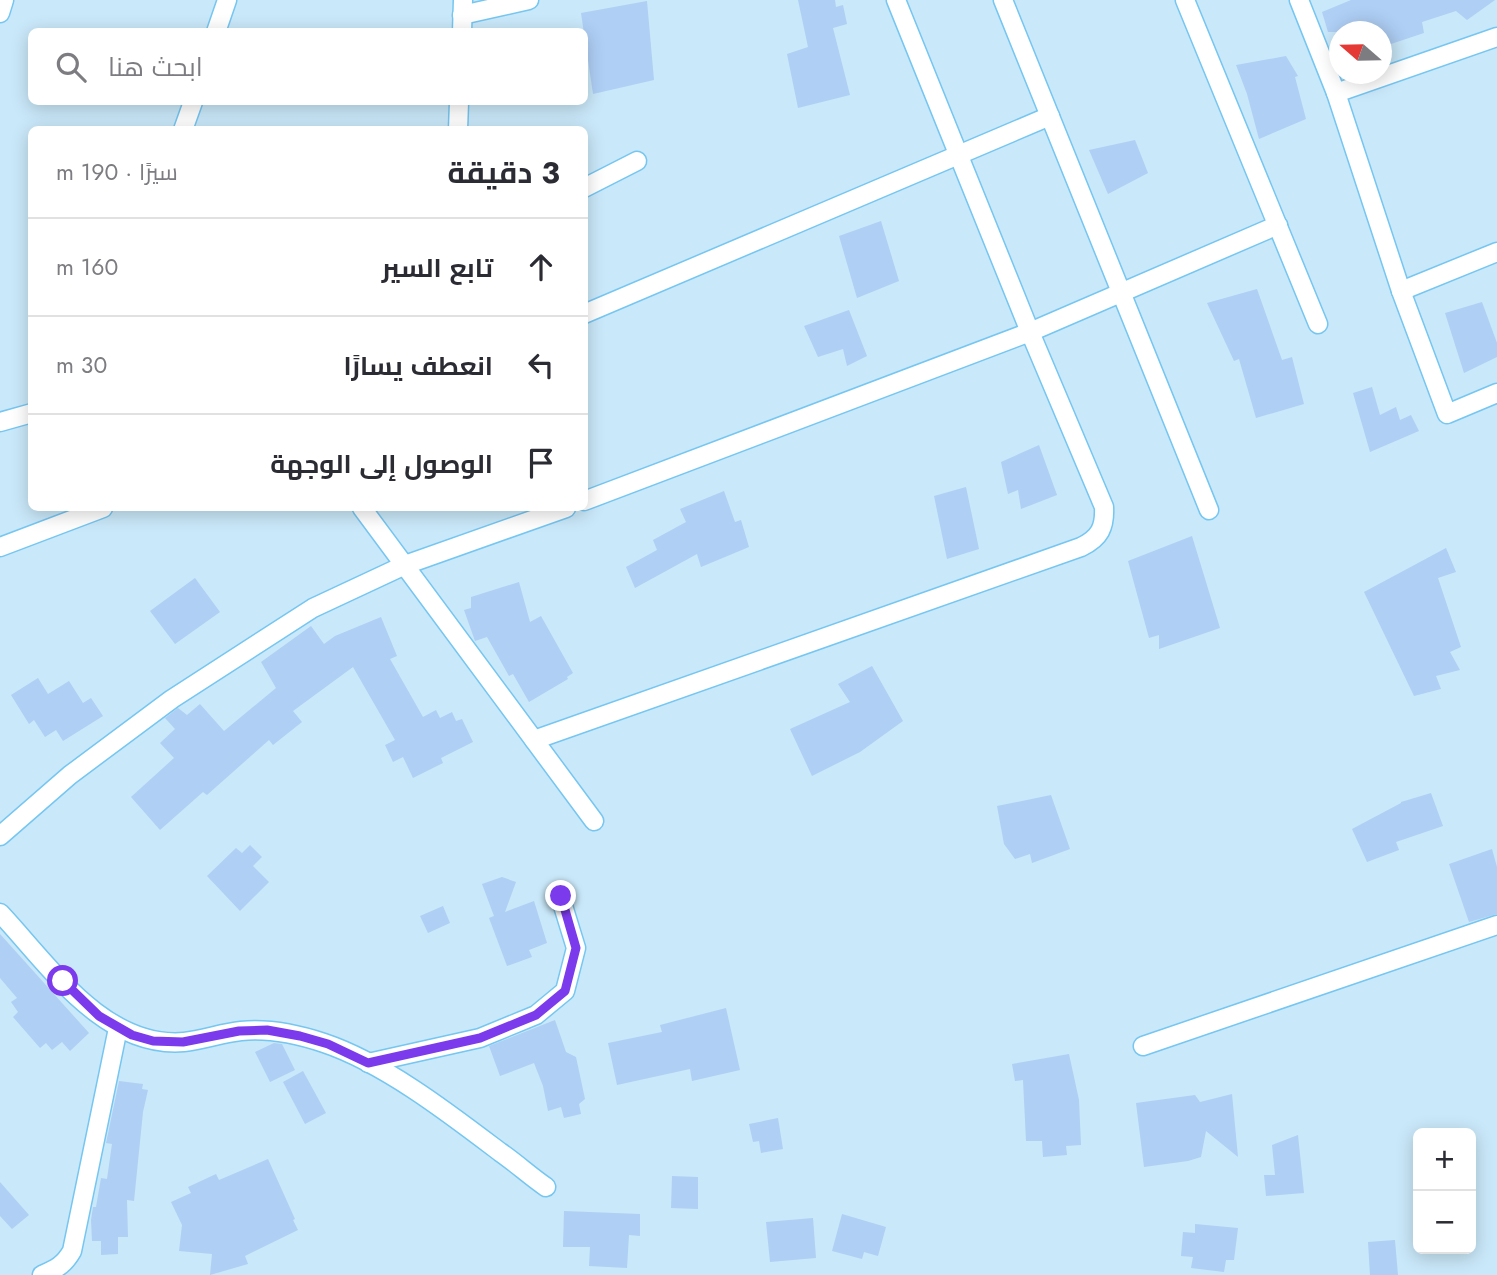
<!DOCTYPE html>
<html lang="ar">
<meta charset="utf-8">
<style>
body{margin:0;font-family:Jost,Cairo,sans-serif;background:#f7f7f7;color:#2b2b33;direction:rtl}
.controls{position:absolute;right:21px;bottom:21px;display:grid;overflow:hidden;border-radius:10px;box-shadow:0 4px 18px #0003}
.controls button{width:63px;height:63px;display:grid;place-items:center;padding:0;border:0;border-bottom:2px solid #e1e1e2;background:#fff;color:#2b2b33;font:35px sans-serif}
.compass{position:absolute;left:1329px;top:21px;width:63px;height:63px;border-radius:50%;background:#fff;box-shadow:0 4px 18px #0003;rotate:290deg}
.stop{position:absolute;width:21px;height:21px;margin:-16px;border:5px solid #7c3aed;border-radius:50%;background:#fff}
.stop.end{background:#7c3aed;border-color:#fff;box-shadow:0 2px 7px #0008}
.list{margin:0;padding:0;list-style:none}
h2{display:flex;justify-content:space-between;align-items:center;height:91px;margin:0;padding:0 28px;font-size:30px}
h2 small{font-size:23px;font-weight:400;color:#7c7c81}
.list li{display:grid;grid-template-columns:46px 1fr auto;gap:21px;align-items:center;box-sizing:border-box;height:98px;padding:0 28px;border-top:2px solid #e1e1e2}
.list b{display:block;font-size:26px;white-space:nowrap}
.list em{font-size:23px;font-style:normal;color:#7c7c81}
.icon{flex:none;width:38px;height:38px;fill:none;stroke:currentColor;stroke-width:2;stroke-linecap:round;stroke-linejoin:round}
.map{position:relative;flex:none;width:1497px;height:1275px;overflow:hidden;direction:ltr}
.search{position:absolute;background:#fff;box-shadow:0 4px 18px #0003;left:28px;top:28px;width:560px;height:77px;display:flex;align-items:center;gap:18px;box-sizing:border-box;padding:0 24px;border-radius:10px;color:#7c7c81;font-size:26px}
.panel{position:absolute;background:#fff;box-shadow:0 4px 18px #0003;left:28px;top:126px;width:560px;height:385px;border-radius:10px;direction:rtl}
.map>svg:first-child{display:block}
.building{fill:#afcff5}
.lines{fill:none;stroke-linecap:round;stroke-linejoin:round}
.street-casing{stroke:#75c6f1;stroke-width:21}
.street{stroke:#fff;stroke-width:18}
.route{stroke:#7c3aed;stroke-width:9}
</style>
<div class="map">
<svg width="1497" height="1275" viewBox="0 0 1497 1275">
<rect width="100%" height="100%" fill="#c9e8f9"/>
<g class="building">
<path d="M 798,0 L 835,0 L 836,7 L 843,5 L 847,24 L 833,28 L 850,95 L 798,108 L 787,54 L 808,47 Z"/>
<path d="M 1351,0 L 1495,0 L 1467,20 L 1456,11 L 1422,22 L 1424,33 L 1382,47 L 1382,32 L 1328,32 L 1322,12 Z"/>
<path d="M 647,1 L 654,80 L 593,94 L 581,13 Z"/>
<path d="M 1286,56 L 1298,76 L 1295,77 L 1306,119 L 1259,139 L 1247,94 L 1236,65 Z"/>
<path d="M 1135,140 L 1148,173 L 1108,194 L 1089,150 Z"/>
<path d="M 881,221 L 899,281 L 857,298 L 839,236 Z"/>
<path d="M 1257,289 L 1282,360 L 1292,357 L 1304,404 L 1256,418 L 1239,359 L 1234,361 L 1207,303 Z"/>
<path d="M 1482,302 L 1497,343 L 1497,357 L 1464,373 L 1445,313 Z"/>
<path d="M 849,310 L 867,356 L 847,366 L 843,349 L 818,357 L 804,326 Z"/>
<path d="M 1372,387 L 1380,415 L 1396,407 L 1400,420 L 1411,415 L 1419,431 L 1370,452 L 1353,393 Z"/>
<path d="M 1039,445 L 1057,495 L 1021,509 L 1018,490 L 1008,494 L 1001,462 Z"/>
<path d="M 966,487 L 979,549 L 947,559 L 934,496 Z"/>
<path d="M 724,491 L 735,522 L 741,520 L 749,547 L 701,567 L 697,554 L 635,588 L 626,567 L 657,550 L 653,540 L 686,522 L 680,509 Z"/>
<path d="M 1192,536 L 1220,628 L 1159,649 L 1159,635 L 1149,638 L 1128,561 Z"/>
<path d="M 1446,548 L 1456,572 L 1438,578 L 1461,647 L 1450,652 L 1460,670 L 1436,676 L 1441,689 L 1414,696 L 1364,592 Z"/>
<path d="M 195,578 L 220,612 L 175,644 L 150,611 Z"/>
<path d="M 519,582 L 530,622 L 541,616 L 573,673 L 567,677 L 568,679 L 529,702 L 513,674 L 509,676 L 487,637 L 475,641 L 464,610 L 471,608 L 471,597 Z"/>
<path d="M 381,617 L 397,656 L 390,659 L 423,717 L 436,710 L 440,718 L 452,712 L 456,721 L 462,719 L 473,742 L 441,758 L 443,763 L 413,778 L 403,757 L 393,762 L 385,745 L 395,740 L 353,667 L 293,711 L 302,722 L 273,745 L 269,740 L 207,795 L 203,792 L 160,830 L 131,797 L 174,758 L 160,743 L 175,729 L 165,718 L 178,708 L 187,715 L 200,704 L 224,731 L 276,688 L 261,662 L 311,626 L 324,644 L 335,636 Z"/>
<path d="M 872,666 L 903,721 L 860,752 L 812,776 L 790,729 L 850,702 L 838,684 Z"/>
<path d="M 38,678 L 48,694 L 69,681 L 83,703 L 91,698 L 103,716 L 63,741 L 56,730 L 45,737 L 34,720 L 29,724 L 11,695 Z"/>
<path d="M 1431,793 L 1443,826 L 1396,842 L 1399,850 L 1367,862 L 1352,829 L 1401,803 L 1401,802 Z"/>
<path d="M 1051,795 L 1070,849 L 1032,863 L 1030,854 L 1015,859 L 1004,844 L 997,806 Z"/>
<path d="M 250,845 L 262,857 L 253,866 L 269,882 L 240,911 L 207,876 L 236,848 L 242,853 Z"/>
<path d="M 1492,849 L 1497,867 L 1497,914 L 1469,922 L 1449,864 Z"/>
<path d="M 502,877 L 516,882 L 505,912 L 534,901 L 547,943 L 529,950 L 532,957 L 507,966 L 489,918 L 494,916 L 482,884 Z"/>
<path d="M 443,906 L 450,923 L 428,933 L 420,916 Z"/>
<path d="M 0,934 L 89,1033 L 70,1051 L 62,1042 L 52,1050 L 46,1043 L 40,1048 L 13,1017 L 18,1012 L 11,1002 L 17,998 L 0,978 Z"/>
<path d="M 726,1008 L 740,1070 L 692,1081 L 690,1069 L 617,1085 L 608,1043 L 662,1032 L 660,1025 Z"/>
<path d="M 555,1020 L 566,1052 L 576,1057 L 585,1099 L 579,1104 L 581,1114 L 564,1118 L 561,1107 L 548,1111 L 543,1086 L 534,1063 L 500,1076 L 489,1046 Z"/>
<path d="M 274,1043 L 282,1044 L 295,1070 L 270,1082 L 255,1052 Z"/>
<path d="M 1069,1054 L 1079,1100 L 1081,1145 L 1066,1146 L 1067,1155 L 1043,1157 L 1042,1141 L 1026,1141 L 1023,1080 L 1015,1081 L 1012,1064 Z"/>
<path d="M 303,1071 L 326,1113 L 305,1124 L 283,1082 Z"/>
<path d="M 119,1081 L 143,1084 L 142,1089 L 148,1090 L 143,1112 L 134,1201 L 127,1200 L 128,1237 L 118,1237 L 118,1254 L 101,1255 L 101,1241 L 92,1241 L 91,1220 L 93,1207 L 96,1207 L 101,1178 L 107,1179 L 112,1144 L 106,1143 Z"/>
<path d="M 1232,1094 L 1238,1157 L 1206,1131 L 1201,1157 L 1188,1161 L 1144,1167 L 1136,1103 L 1195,1095 L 1200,1102 Z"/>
<path d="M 778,1118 L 783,1149 L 761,1153 L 759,1141 L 753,1142 L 749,1124 Z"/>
<path d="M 1298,1135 L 1304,1193 L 1266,1196 L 1264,1175 L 1275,1175 L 1272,1145 Z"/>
<path d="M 268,1159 L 295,1219 L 293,1220 L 298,1230 L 245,1256 L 248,1264 L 210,1275 L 212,1254 L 179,1251 L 182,1225 L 171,1202 L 191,1193 L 188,1187 L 216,1174 L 219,1180 Z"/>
<path d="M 672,1176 L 698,1177 L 698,1209 L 671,1208 Z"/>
<path d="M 0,1182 L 29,1215 L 12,1229 L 0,1216 Z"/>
<path d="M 564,1211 L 640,1214 L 640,1236 L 629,1235 L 627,1268 L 589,1266 L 590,1247 L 563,1247 Z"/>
<path d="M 842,1214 L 886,1227 L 878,1256 L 864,1252 L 862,1259 L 832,1251 Z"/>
<path d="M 813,1218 L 816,1258 L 770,1262 L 766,1222 Z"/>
<path d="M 1195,1224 L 1238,1228 L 1234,1260 L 1226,1260 L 1224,1272 L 1191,1268 L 1193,1257 L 1181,1256 L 1183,1232 L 1195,1233 Z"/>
<path d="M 1395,1240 L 1398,1275 L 1370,1275 L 1368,1242 Z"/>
</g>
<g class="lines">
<defs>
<g id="street">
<path d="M 1003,0 L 1209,510"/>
<path d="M 1185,0 L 1318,324"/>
<path d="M 1299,0 L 1336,93 L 1401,291 L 1447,414 L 1497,393"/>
<path d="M 0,13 L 4,0"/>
<path d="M 462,15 L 529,0"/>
<path d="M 216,32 L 227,0"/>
<path d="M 462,32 L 463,0"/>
<path d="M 1336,93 L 1497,37"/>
<path d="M 183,130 L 193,102"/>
<path d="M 458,130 L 459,102"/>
<path d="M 584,188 L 637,161"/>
<path d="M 1401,291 L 1497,252"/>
<path d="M 584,314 L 1050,116"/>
<path d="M 0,422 L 32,413"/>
<path d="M 584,501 L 1030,332 L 1278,225"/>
<path d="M 362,508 L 594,821"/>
<path d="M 0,547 L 103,508"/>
<path d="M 534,740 L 1081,547 C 1100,538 1105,527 1104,507 L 1030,332 L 896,0"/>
<path d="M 0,836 L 70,775 L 172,699 L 313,608 L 405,565 L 566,508"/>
<path d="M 0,913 C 48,964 104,1049 184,1042 C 203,1040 222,1033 241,1031 C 270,1028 297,1034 324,1043 C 384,1063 450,1114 500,1152 C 516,1163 530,1176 546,1187"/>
<path d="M 1143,1046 L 1497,925"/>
<path d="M 368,1063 L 480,1038 L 536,1015 L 565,991 L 576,948 L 560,896"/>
<path d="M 42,1275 C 56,1269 64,1265 72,1251 L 118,1028"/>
</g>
</defs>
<use href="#street" class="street-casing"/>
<use href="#street" class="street"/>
</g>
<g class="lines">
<path class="route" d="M 63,981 L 99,1016 L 132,1035 L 153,1041 L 183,1042 L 239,1031 L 267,1030 L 300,1036 L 328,1044 L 368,1063 L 480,1038 L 536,1015 L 565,991 L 576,948 L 561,896"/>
</g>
</svg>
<div class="controls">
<button>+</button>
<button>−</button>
</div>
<svg class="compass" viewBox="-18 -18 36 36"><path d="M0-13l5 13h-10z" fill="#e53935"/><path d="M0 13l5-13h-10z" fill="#7c7c81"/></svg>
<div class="stop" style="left:63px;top:981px"></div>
<div class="stop end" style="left:561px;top:896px"></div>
<div class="search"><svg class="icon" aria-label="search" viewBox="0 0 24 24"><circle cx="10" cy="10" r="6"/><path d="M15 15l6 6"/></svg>ابحث هنا</div>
<section class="panel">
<h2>3 دقيقة<small>سيرًا · 190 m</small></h2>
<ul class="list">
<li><svg class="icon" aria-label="ahead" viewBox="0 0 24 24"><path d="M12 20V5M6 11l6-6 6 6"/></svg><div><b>تابع السير</b></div><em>160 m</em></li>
<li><svg class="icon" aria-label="left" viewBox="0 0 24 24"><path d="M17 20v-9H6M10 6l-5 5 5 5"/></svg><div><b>انعطف يسارًا</b></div><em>30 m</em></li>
<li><svg class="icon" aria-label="arrive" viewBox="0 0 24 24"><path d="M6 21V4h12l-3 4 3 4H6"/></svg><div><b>الوصول إلى الوجهة</b></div></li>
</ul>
</section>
</div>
